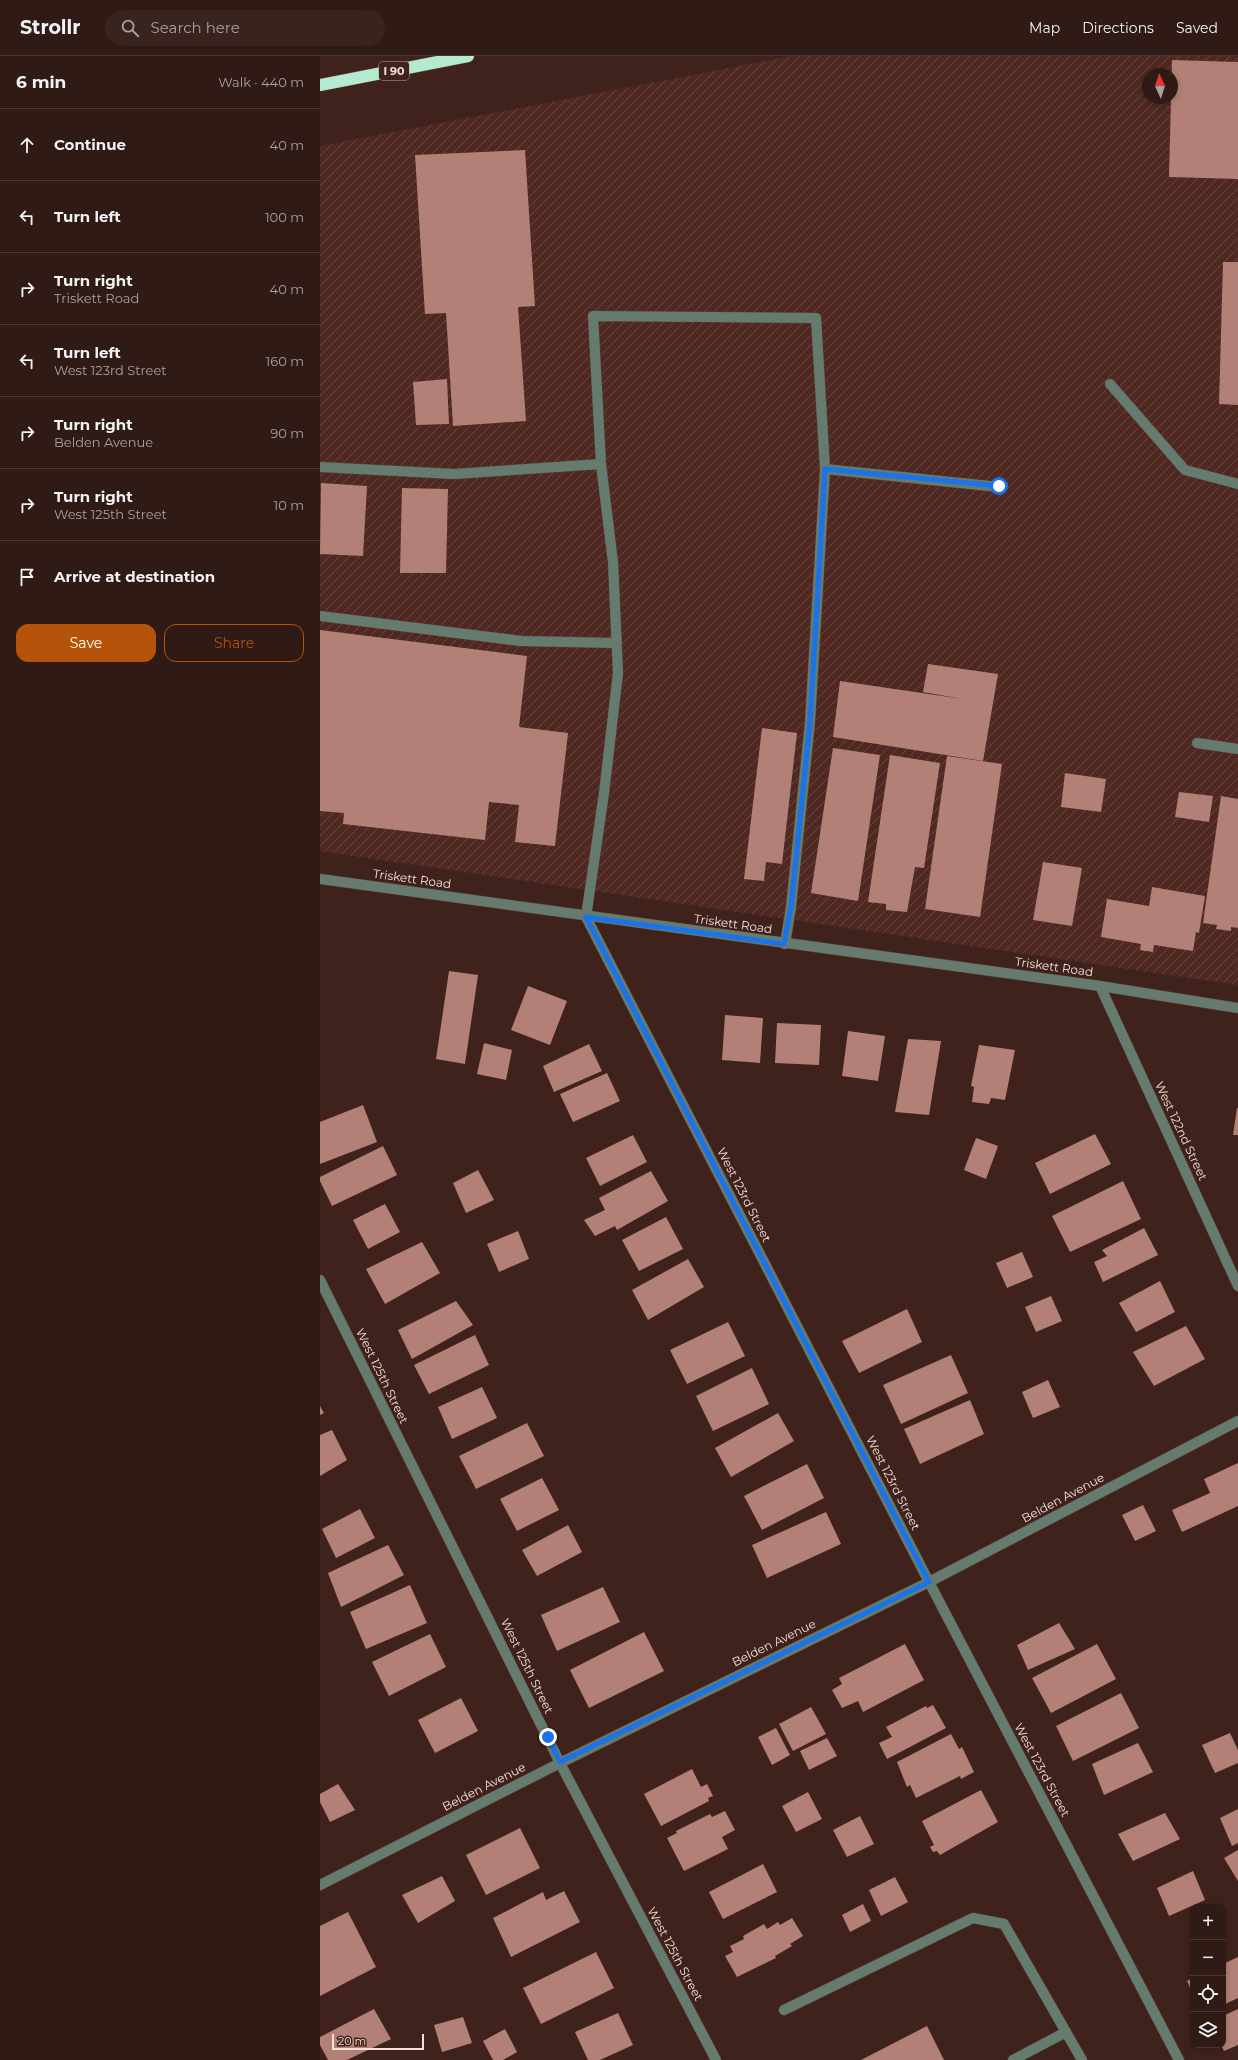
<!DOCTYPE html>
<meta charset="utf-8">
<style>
body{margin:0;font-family:Montserrat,sans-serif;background:#38231e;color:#f1f3f6}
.controls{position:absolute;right:12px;bottom:12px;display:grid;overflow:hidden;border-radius:8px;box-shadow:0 2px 6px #0003}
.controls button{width:36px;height:36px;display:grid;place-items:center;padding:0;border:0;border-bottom:1px solid #4b3834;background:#301a15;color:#f1f3f6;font:20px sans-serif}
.compass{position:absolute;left:822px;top:12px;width:36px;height:36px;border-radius:50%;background:#301a15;box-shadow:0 2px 6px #0003;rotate:356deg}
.scale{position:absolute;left:12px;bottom:10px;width:92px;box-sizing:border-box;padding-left:4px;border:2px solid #f4dfda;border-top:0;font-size:11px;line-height:14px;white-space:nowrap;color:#f4dfda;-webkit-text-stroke:3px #40221c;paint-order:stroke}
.stop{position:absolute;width:12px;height:12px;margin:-9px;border:3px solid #1a73e8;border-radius:50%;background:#fff}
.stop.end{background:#1a73e8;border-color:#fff;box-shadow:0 1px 4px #0008}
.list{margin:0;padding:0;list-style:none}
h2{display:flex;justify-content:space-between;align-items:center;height:52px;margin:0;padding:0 16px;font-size:17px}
h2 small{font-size:13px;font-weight:400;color:#a8a1a0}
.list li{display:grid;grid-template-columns:26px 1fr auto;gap:12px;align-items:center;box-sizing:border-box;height:72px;padding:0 16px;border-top:1px solid #4b3834}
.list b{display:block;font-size:15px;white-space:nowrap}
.list p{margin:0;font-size:13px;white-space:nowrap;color:#a8a1a0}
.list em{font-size:13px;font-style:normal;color:#a8a1a0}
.actions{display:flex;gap:8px;padding:12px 16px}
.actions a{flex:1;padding:9px 0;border:1px solid #b45309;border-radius:12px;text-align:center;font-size:14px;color:#b45309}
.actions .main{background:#b45309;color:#fff}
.icon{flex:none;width:22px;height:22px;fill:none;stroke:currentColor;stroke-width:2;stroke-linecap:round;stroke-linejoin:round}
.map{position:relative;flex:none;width:918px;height:2004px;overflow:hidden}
header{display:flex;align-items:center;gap:24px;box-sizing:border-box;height:56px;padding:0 20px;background:#301a15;border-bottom:1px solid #4b3834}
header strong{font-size:19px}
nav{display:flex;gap:22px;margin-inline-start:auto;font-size:14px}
.search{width:280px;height:36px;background:#38231e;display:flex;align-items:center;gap:10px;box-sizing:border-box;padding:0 14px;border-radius:22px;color:#a8a1a0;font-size:15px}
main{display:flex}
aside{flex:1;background:#301a15}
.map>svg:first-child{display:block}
.industrial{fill:url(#industrial-furrows);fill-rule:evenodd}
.building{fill:#b28077}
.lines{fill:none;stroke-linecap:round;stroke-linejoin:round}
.minor-casing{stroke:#5d403a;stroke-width:11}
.highway-casing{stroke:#5d403a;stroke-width:13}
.minor{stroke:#667b70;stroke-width:10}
.highway{stroke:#b6ead0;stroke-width:12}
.route{stroke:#1a73e8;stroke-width:5}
.labels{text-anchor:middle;stroke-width:4;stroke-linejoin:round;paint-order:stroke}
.shield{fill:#40221c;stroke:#bea6a1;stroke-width:1}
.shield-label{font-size:11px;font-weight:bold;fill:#f4dfda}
.street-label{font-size:12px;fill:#f4dfda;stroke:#40221c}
</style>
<header>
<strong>Strollr</strong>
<div class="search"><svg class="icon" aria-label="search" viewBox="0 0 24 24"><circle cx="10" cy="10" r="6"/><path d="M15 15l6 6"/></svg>Search here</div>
<nav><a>Map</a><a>Directions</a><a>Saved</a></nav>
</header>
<main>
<aside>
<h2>6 min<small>Walk · 440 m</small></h2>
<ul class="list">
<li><svg class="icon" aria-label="ahead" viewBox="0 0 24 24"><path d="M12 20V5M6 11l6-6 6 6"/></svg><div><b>Continue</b></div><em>40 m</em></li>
<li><svg class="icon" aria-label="left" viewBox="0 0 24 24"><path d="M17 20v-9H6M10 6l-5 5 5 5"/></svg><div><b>Turn left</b></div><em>100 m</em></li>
<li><svg class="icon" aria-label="right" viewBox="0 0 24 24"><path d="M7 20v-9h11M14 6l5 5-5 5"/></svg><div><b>Turn right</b><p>Triskett Road</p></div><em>40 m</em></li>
<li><svg class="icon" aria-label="left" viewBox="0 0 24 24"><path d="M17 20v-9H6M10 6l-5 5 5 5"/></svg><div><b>Turn left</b><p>West 123rd Street</p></div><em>160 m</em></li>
<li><svg class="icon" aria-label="right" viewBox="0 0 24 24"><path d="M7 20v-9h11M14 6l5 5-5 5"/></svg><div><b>Turn right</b><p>Belden Avenue</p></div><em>90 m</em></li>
<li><svg class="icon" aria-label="right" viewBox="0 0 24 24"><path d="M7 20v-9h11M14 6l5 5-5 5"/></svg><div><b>Turn right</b><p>West 125th Street</p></div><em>10 m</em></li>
<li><svg class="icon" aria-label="arrive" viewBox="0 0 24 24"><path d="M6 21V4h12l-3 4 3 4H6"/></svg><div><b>Arrive at destination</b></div></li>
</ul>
<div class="actions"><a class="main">Save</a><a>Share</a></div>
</aside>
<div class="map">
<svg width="918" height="2004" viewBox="0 0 918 2004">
<defs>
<pattern id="industrial-furrows" width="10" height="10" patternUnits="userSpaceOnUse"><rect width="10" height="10" fill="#4f2822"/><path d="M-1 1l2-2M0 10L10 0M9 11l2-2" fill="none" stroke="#694742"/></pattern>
</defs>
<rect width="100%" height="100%" fill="#40221c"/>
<path class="industrial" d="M 472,0 L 918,0 L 918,929 L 0,795 L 0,90 ZM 828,18 L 852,18 L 852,42 L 828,42 Z"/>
<g class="building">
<path d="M 852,4 L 918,6 L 918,123 L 849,121 Z"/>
<path d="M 205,94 L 215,250 L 198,251 L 206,365 L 133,370 L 126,257 L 105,258 L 95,99 Z"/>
<path d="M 903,206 L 918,206 L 918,349 L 899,348 Z"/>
<path d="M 127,323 L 129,368 L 96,369 L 93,326 Z"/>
<path d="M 1,427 L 47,430 L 43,500 L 0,498 Z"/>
<path d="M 82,432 L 128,433 L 126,517 L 80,517 Z"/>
<path d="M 0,574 L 207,600 L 199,671 L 248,677 L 235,790 L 195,786 L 199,749 L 169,746 L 165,784 L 23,768 L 24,757 L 0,755 Z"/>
<path d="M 608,608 L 678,618 L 663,705 L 513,681 L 520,625 L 643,643 L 603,636 Z"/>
<path d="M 442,672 L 477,677 L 462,808 L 446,806 L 444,825 L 424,823 Z"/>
<path d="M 513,692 L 560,699 L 538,845 L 491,837 Z"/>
<path d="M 570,699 L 620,707 L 604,812 L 595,811 L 587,856 L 566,854 L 566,848 L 548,846 Z"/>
<path d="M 627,700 L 682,708 L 660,861 L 605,853 Z"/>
<path d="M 745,717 L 786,723 L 781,756 L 741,751 Z"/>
<path d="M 859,736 L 893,740 L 889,766 L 855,761 Z"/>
<path d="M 901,740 L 918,743 L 918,872 L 911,871 L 911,875 L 896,873 L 897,869 L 883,867 Z"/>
<path d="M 723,806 L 762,812 L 752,870 L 713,864 Z"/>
<path d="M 832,831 L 885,840 L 879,877 L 876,876 L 873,895 L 834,889 L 833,896 L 820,894 L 821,888 L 781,881 L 787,843 L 829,850 Z"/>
<path d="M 129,915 L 158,919 L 145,1008 L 116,1003 Z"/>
<path d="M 208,930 L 247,945 L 230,989 L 191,974 Z"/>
<path d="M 405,959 L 443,962 L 440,1007 L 402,1004 Z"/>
<path d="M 457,967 L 501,969 L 499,1009 L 455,1007 Z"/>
<path d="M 528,975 L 565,980 L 558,1025 L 522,1020 Z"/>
<path d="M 588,983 L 621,985 L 609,1059 L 575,1056 Z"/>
<path d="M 164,987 L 192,994 L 186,1024 L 157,1018 Z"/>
<path d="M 269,988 L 282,1015 L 234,1036 L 223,1010 Z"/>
<path d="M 659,989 L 695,994 L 685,1044 L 671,1042 L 669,1048 L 652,1046 L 654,1031 L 651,1030 Z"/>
<path d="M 287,1017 L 300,1045 L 253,1066 L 240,1038 Z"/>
<path d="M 43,1049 L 57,1086 L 0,1108 L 0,1066 Z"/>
<path d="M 917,1052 L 918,1052 L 918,1079 L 913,1079 Z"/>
<path d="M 775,1078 L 791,1108 L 730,1138 L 715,1107 Z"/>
<path d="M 313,1079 L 327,1106 L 280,1130 L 266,1102 Z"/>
<path d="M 656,1082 L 678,1090 L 666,1123 L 644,1114 Z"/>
<path d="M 63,1090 L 77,1119 L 12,1150 L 0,1125 L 0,1121 Z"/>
<path d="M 158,1114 L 174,1144 L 146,1157 L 133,1127 Z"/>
<path d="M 331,1115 L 348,1145 L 297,1174 L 295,1170 L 275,1180 L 264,1164 L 285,1154 L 279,1142 Z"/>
<path d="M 803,1125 L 821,1163 L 750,1196 L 732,1160 Z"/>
<path d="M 65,1148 L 80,1176 L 48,1193 L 33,1164 Z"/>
<path d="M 346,1161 L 363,1193 L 319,1215 L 302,1184 Z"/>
<path d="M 824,1172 L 838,1199 L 783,1226 L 774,1206 L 787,1200 L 782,1194 Z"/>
<path d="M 198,1175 L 209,1203 L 179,1216 L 167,1188 Z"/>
<path d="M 102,1186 L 120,1217 L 65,1248 L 46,1213 Z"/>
<path d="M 702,1196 L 713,1221 L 687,1232 L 676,1207 Z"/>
<path d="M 368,1203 L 384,1231 L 328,1264 L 312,1234 Z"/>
<path d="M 840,1225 L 855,1256 L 816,1276 L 799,1247 Z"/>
<path d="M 731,1240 L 742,1265 L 716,1276 L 705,1251 Z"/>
<path d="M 136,1245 L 153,1269 L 92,1303 L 78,1274 Z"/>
<path d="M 587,1253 L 602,1286 L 539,1317 L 522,1285 Z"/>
<path d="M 408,1266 L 425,1300 L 367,1328 L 350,1294 Z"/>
<path d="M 866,1270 L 885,1303 L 834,1330 L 813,1296 Z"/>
<path d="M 155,1279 L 169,1309 L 109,1338 L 94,1309 Z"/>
<path d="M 631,1299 L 648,1337 L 581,1368 L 563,1329 Z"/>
<path d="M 432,1312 L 449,1348 L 393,1375 L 376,1340 Z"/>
<path d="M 728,1324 L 740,1351 L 713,1362 L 702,1336 Z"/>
<path d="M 162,1331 L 177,1362 L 132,1383 L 118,1351 Z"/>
<path d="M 650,1344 L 664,1378 L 600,1408 L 584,1373 Z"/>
<path d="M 0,1350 L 4,1357 L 0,1359 Z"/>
<path d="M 458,1357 L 474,1385 L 411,1421 L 395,1392 Z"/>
<path d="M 207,1367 L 224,1400 L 156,1433 L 139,1400 Z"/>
<path d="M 12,1374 L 27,1404 L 0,1420 L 0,1379 Z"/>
<path d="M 918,1407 L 918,1450 L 862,1476 L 852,1454 L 890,1437 L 884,1423 Z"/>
<path d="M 487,1408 L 504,1442 L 442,1474 L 424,1440 Z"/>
<path d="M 222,1422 L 239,1454 L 197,1475 L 180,1443 Z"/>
<path d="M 823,1449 L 836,1475 L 815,1485 L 802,1459 Z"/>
<path d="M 40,1453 L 55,1482 L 16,1502 L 2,1473 Z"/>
<path d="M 506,1456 L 521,1488 L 447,1522 L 432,1489 Z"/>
<path d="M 248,1469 L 262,1496 L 217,1520 L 202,1494 Z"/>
<path d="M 68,1489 L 84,1519 L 21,1551 L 8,1517 Z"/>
<path d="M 90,1529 L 107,1567 L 46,1593 L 30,1556 Z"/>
<path d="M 283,1531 L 300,1566 L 237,1595 L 221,1559 Z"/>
<path d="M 739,1567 L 755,1593 L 708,1614 L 697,1589 Z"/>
<path d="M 324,1576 L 344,1615 L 269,1652 L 250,1614 Z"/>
<path d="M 110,1578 L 126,1611 L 69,1640 L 52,1606 Z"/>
<path d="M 585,1588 L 604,1624 L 543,1656 L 538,1645 L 522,1652 L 512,1634 L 522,1628 L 519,1622 Z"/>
<path d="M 777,1588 L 796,1623 L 731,1657 L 712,1622 Z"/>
<path d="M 801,1637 L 819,1672 L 753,1705 L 736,1670 Z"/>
<path d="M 141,1642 L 158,1675 L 115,1697 L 98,1664 Z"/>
<path d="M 613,1649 L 626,1672 L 567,1703 L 559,1687 L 572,1681 L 566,1671 L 606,1650 L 607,1652 Z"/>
<path d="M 491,1651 L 506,1678 L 473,1695 L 459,1668 Z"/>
<path d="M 456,1672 L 470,1699 L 452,1709 L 438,1681 Z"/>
<path d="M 910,1677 L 918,1694 L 918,1707 L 895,1717 L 882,1689 Z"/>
<path d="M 631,1678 L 639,1693 L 642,1691 L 654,1716 L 641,1723 L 640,1720 L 596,1742 L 590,1729 L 587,1731 L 577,1706 Z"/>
<path d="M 507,1682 L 517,1700 L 489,1714 L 480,1695 Z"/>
<path d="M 818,1687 L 833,1716 L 784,1739 L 772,1708 Z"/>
<path d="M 372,1713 L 381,1731 L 387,1728 L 393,1740 L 388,1742 L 389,1745 L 341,1770 L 324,1738 Z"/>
<path d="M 18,1728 L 35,1754 L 10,1766 L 0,1746 L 0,1738 Z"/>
<path d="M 661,1734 L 678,1766 L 620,1799 L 617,1795 L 613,1796 L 610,1791 L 614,1789 L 602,1765 Z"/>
<path d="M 488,1736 L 502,1763 L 476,1776 L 462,1750 Z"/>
<path d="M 918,1753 L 918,1787 L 912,1790 L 900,1762 Z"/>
<path d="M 405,1755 L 415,1774 L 402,1781 L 408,1793 L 364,1815 L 347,1782 L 357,1777 L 356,1775 L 390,1758 L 392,1761 Z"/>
<path d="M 845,1757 L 860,1783 L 813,1805 L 798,1778 Z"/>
<path d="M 540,1760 L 554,1788 L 527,1801 L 513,1774 Z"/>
<path d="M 200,1772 L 220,1812 L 166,1839 L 146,1799 Z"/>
<path d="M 918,1794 L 918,1825 L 904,1802 Z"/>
<path d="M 443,1808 L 457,1836 L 403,1863 L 389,1836 Z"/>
<path d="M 873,1815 L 885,1844 L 849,1860 L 837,1832 Z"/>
<path d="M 122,1820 L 135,1845 L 98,1867 L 82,1839 Z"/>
<path d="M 575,1821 L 588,1846 L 561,1860 L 549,1834 Z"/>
<path d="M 244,1835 L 260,1866 L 191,1901 L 173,1862 L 223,1836 L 226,1844 Z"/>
<path d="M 543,1848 L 551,1865 L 530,1876 L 522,1859 Z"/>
<path d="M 28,1856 L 56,1911 L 0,1940 L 0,1870 Z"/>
<path d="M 472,1862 L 483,1880 L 470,1888 L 472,1890 L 455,1900 L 456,1902 L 417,1921 L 405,1900 L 413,1896 L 410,1890 L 424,1883 L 423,1880 L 444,1868 L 447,1873 L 458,1866 L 460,1869 Z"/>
<path d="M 276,1896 L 294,1932 L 221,1968 L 203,1932 Z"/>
<path d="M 918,1901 L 918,1942 L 903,1949 L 903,1908 Z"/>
<path d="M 873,1922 L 873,1938 L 867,1925 Z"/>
<path d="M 54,1953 L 71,1983 L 27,2004 L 8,2004 L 0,1989 L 0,1981 Z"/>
<path d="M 918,1953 L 918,1989 L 904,1995 L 901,1989 L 903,1989 L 903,1960 Z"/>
<path d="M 298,1957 L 313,1989 L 280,2004 L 268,2004 L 255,1976 Z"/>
<path d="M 143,1961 L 152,1987 L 122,1996 L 114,1969 Z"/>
<path d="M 607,1970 L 624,2004 L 541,2004 Z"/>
<path d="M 185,1973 L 197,1996 L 183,2004 L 173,2004 L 163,1985 Z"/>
</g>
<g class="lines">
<defs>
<g id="minor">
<path d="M 790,328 L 865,414 L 918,428"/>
<path d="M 0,411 L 134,418 L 281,408"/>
<path d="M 505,413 L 679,431"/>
<path d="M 0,560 L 201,585 L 296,587"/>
<path d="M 877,687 L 918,693"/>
<path d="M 0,823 L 780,930 L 918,952"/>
<path d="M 465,888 L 471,851 L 490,666 L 505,413 L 496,262 L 273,260 L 281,408 L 293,506 L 298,617 L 284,737 L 266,861 L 609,1526 L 859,2004"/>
<path d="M 780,930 L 918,1230"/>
<path d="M 0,1224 L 240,1707 L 396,2004"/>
<path d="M 0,1829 L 240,1707 L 609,1526 L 918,1365"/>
<path d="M 464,1954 L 653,1862 L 684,1868 L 762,2004"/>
<path d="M 693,2004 L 746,1976"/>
</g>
<path id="highway" d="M 0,29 L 148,0"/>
</defs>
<use href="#minor" class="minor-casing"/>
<use href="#highway" class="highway-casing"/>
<use href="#minor" class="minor"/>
<use href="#highway" class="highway"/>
</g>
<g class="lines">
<path class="route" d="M 228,1681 L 240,1706 L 609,1526 L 266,861 L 464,888 L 471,851 L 490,666 L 505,413 L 679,430"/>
</g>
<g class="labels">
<rect class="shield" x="59" y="6" width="30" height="18" rx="3"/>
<g class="shield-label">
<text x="74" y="19">I 90</text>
</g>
<g class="street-label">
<text transform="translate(92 823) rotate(8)" y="4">Triskett Road</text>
<text transform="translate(413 868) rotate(8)" y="4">Triskett Road</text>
<text transform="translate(734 911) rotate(8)" y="4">Triskett Road</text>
<text transform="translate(861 1075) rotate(65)" y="4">West 122nd Street</text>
<text transform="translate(424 1139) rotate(63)" y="4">West 123rd Street</text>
<text transform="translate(62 1320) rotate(64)" y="4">West 125th Street</text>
<text transform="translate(573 1427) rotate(63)" y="4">West 123rd Street</text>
<text transform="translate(743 1442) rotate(-28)" y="4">Belden Avenue</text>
<text transform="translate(454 1587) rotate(-26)" y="4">Belden Avenue</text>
<text transform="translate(207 1610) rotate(64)" y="4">West 125th Street</text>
<text transform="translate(722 1714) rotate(62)" y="4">West 123rd Street</text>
<text transform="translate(164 1731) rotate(-27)" y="4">Belden Avenue</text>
<text transform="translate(355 1898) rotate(62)" y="4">West 125th Street</text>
</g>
</g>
</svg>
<div class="controls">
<button>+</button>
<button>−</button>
<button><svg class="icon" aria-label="locate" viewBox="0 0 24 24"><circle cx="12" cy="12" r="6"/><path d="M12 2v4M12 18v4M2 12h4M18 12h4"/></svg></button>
<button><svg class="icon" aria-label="layers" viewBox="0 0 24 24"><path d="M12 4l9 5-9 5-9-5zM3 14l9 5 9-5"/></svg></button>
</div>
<svg class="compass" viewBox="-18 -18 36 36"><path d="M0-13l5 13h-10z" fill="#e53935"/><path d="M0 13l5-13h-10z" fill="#a8a1a0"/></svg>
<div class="scale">20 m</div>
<div class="stop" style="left:679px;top:430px"></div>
<div class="stop end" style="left:228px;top:1681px"></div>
</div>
</main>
